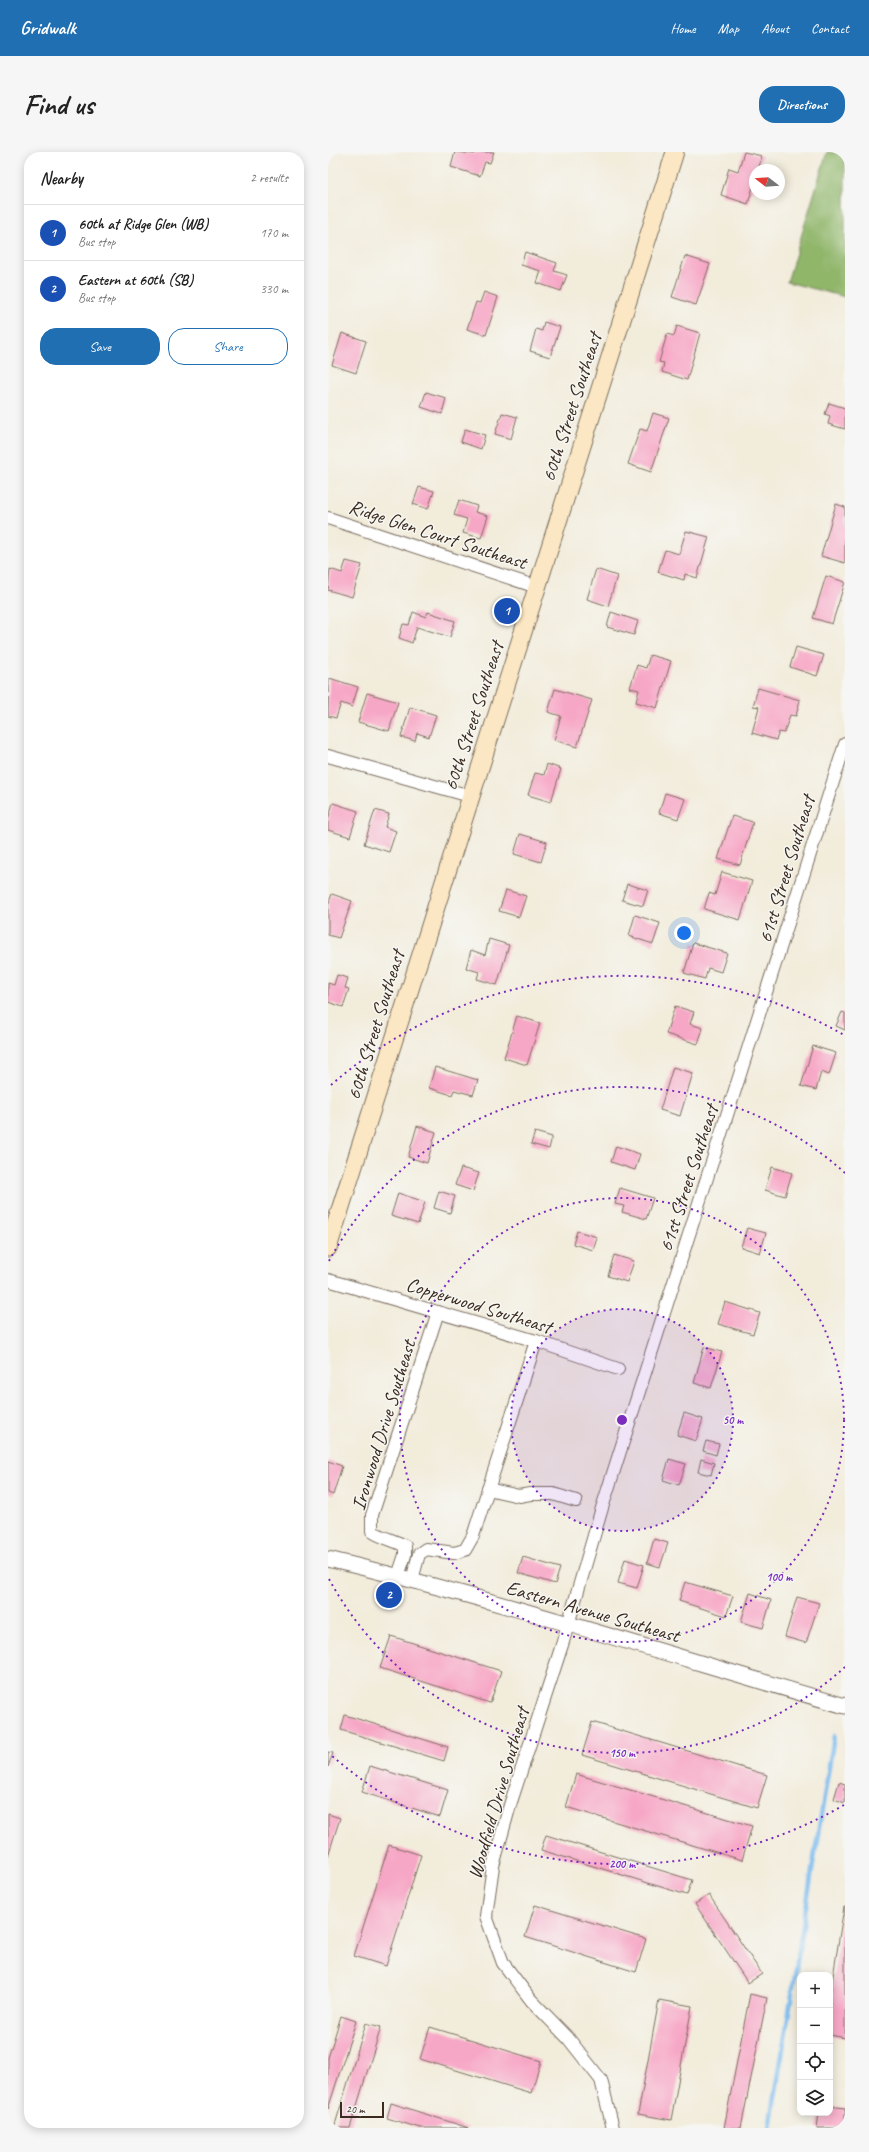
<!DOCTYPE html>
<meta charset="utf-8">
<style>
body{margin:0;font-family:Caveat,sans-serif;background:#f6f6f6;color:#222}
.controls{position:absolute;right:12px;bottom:12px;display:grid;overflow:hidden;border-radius:8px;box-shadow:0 2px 10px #0003}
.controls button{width:36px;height:36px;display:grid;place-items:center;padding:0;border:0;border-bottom:1px solid #e0e0e0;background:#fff;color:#222;font:20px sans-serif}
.compass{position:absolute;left:421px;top:12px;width:36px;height:36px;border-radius:50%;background:#fff;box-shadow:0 2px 10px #0003;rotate:287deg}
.scale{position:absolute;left:12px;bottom:10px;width:44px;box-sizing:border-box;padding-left:4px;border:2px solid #3b2a1e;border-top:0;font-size:11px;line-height:14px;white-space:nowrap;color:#3b2a1e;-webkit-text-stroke:3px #f6f6f2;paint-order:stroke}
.you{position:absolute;left:356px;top:781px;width:14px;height:14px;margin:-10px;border:3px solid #fff;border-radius:50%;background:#1a73e8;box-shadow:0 0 0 6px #1a73e833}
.badge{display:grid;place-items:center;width:26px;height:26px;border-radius:50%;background:#1f6fb2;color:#fff;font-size:13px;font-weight:700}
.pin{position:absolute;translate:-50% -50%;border:2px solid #fff;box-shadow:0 1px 4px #0006}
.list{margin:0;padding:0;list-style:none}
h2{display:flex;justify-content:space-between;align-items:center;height:52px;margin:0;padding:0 16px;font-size:17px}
h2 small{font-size:13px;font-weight:400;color:#767676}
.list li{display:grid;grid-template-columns:26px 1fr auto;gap:12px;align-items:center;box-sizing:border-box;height:56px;padding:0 16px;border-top:1px solid #e0e0e0}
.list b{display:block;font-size:15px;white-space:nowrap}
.list p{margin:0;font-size:13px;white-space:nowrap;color:#767676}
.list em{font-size:13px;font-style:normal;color:#767676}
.actions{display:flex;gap:8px;padding:12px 16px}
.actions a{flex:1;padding:9px 0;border:1px solid #1f6fb2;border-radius:16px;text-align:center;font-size:14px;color:#1f6fb2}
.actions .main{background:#1f6fb2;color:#fff}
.icon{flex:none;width:22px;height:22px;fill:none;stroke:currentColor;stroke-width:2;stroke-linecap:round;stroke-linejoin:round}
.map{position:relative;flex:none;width:517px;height:1976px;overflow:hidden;border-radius:16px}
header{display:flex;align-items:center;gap:24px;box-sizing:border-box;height:56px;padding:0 20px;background:#1f6fb2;color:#fff}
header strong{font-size:19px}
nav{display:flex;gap:22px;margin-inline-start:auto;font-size:14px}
.intro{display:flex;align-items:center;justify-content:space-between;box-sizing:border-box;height:96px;padding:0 24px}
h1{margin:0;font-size:28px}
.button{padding:10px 18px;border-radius:16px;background:#1f6fb2;color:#fff;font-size:14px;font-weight:700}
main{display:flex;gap:24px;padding:0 24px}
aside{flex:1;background:#fff;border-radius:16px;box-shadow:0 2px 10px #0003}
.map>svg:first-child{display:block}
.forest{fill:#90b66b;stroke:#667044}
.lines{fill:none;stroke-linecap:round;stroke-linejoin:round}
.stream{stroke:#7abbef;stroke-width:4.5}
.building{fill:#f7a7c6}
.minor-casing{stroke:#7b6e60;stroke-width:14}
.tertiary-casing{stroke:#7b6e60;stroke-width:17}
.secondary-casing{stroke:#7b6e60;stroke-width:19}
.minor{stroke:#fff;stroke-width:12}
.tertiary{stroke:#fff;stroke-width:15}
.secondary{stroke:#fbe7c3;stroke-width:17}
.ring{fill:none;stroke:#7b2cbf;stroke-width:2;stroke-dasharray:2 4}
.labels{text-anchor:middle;stroke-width:3;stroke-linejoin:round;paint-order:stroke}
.street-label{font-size:20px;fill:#3b2a1e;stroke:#f6f6f2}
.centre{fill:#7b2cbf;stroke:#f6f6f2;stroke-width:2}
.ring-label{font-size:12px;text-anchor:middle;font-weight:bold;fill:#7b2cbf;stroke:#f6f6f2;stroke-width:3;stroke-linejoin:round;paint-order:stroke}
</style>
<header>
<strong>Gridwalk</strong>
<nav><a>Home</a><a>Map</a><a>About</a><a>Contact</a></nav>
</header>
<div class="intro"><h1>Find us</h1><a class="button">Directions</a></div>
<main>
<aside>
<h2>Nearby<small>2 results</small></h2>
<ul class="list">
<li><span class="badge" style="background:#1a4fb4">1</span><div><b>60th at Ridge Glen (WB)</b><p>Bus stop</p></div><em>170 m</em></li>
<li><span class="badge" style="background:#1a4fb4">2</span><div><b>Eastern at 60th (SB)</b><p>Bus stop</p></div><em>330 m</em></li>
</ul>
<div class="actions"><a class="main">Save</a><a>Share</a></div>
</aside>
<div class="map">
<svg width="517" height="1976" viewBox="0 0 517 1976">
<rect width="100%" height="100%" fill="#f6f6f2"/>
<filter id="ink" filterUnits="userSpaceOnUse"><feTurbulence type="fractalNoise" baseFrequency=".025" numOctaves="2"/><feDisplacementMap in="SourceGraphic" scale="8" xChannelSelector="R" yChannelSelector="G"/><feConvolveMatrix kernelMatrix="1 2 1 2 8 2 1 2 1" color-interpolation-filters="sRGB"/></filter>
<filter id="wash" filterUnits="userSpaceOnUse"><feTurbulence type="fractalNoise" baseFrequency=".012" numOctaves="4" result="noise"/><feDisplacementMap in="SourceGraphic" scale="16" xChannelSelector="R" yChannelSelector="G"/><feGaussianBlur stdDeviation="0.9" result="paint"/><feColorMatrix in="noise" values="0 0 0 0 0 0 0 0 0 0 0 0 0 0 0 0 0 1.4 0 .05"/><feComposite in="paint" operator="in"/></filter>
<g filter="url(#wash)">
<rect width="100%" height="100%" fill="#f2ecdb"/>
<path class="forest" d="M 499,0 L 517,0 L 517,145 L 459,130 Z"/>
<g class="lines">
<path class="stream" d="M 442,1976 L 506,1584"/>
</g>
<g id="blocks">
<g class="building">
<path d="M 127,0 L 147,2 L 148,0 L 166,0 L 162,11 L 157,10 L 152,24 L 123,15 Z"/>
<path d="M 416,0 L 434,4 L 430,18 L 427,18 L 427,28 L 420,52 L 393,43 L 401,16 L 410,19 Z"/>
<path d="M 197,100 L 229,111 L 226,119 L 239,123 L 233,139 L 209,131 L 213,119 L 193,113 Z"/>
<path d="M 357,104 L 382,112 L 368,153 L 344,145 Z"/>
<path d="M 156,140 L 170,145 L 158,183 L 139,177 L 148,150 L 152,151 Z"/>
<path d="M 216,170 L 232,175 L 222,205 L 202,199 L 208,177 L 214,179 Z"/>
<path d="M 349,174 L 372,181 L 359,228 L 334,220 L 336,211 L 331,210 L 339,182 L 346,184 Z"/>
<path d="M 14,181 L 38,189 L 28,221 L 4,213 Z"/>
<path d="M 98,240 L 118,246 L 114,262 L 93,255 Z"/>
<path d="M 501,251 L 517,256 L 517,277 L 500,272 L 502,264 L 497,262 Z"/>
<path d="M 174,261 L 189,265 L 183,287 L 167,282 Z"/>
<path d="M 325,261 L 341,266 L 323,320 L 300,312 L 312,277 L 319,279 Z"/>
<path d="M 137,277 L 157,283 L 153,297 L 133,290 Z"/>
<path d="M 91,335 L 106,339 L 100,357 L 85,352 Z"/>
<path d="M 131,348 L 149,354 L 147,360 L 160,364 L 153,386 L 135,381 L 139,367 L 126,363 Z"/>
<path d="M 508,352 L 517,355 L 517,411 L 493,404 Z"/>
<path d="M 358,379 L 381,385 L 369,426 L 357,422 L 356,428 L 330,420 L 337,398 L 351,402 Z"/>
<path d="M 18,409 L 34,413 L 24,445 L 0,438 L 2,417 L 14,421 Z"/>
<path d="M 268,417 L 289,424 L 280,454 L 259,447 Z"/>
<path d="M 498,424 L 517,430 L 504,472 L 485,466 Z"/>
<path d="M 85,460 L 98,465 L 100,460 L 127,469 L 122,485 L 89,475 L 84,491 L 71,486 L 75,472 L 81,473 Z"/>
<path d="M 283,460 L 310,469 L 306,483 L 279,475 Z"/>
<path d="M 468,495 L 496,503 L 489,524 L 462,515 Z"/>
<path d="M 322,503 L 343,509 L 329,556 L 308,550 L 311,538 L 302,536 L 309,513 L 318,516 Z"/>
<path d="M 1,526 L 30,535 L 24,555 L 13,551 L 8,566 L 0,564 Z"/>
<path d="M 430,536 L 472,548 L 468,564 L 462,563 L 456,581 L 451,580 L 448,588 L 424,581 L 431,555 L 425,554 Z"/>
<path d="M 227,537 L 264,548 L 249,595 L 226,588 L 233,564 L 220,560 Z"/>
<path d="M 39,541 L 70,550 L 61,579 L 30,570 Z"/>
<path d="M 82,555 L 108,563 L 101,585 L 89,581 L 87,589 L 73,585 Z"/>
<path d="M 219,612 L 233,617 L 223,650 L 200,643 L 207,621 L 216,623 Z"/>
<path d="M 337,641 L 357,647 L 350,667 L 331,661 Z"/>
<path d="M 5,651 L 30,659 L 22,685 L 0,678 L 0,668 Z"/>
<path d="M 47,658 L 61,662 L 57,675 L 68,679 L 61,700 L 36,692 Z"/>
<path d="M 404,664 L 425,670 L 412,713 L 390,707 Z"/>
<path d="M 192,682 L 219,690 L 213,710 L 186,702 Z"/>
<path d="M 394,720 L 424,729 L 412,768 L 376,757 L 381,741 L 387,743 Z"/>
<path d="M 299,732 L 320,738 L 315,754 L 294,748 Z"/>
<path d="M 178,738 L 198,744 L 191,765 L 171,759 Z"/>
<path d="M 4,742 L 24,749 L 11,786 L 0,783 L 0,753 Z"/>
<path d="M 307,763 L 332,771 L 325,792 L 301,784 Z"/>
<path d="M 161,787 L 181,793 L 169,833 L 149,827 L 151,820 L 138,816 L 143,798 L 157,803 Z"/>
<path d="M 365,791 L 399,801 L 393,820 L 380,816 L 377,827 L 356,821 Z"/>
<path d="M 9,823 L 20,826 L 17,836 L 21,837 L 15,855 L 0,850 L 0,831 L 6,833 Z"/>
<path d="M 347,854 L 366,860 L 362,872 L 375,876 L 370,892 L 338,882 Z"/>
<path d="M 514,860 L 517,861 L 517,878 L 508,874 Z"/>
<path d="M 189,864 L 212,871 L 199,913 L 176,906 Z"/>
<path d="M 485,894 L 508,901 L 501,923 L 493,920 L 488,938 L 473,934 Z"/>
<path d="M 107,915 L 150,928 L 145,943 L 126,938 L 124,943 L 101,936 Z"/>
<path d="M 345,915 L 365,921 L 352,964 L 332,958 Z"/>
<path d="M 89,974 L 108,980 L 99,1011 L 80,1005 Z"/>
<path d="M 207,980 L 224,985 L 221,997 L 203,992 Z"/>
<path d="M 288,994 L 312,1002 L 307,1018 L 283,1010 Z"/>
<path d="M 444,1015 L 464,1021 L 457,1044 L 437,1038 Z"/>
<path d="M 133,1016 L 151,1021 L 145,1039 L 127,1033 Z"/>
<path d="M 292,1036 L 325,1046 L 318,1067 L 294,1060 L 296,1054 L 287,1052 Z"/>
<path d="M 111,1039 L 127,1044 L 122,1061 L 106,1056 Z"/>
<path d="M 70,1041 L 97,1050 L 90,1072 L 63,1064 Z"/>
<path d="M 419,1076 L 438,1081 L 432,1101 L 413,1095 Z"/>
<path d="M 249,1079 L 269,1085 L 265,1098 L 245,1092 Z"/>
<path d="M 286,1103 L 306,1109 L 299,1130 L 280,1124 Z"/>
<path d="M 397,1150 L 432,1161 L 425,1182 L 390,1172 Z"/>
<path d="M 376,1195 L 394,1200 L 383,1236 L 366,1231 Z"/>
<path d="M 356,1261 L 375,1267 L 368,1289 L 349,1283 Z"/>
<path d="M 378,1289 L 391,1292 L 388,1303 L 375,1299 Z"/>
<path d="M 341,1307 L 358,1312 L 351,1333 L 335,1328 Z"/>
<path d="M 373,1307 L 386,1311 L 383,1323 L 370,1320 Z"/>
<path d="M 0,1309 L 14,1314 L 5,1343 L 0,1341 Z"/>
<path d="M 326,1387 L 340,1391 L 332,1415 L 319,1411 Z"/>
<path d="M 195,1405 L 232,1416 L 227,1432 L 190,1421 Z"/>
<path d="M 297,1407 L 316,1413 L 309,1436 L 290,1431 Z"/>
<path d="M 357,1430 L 405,1444 L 398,1464 L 351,1449 Z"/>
<path d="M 422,1441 L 443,1448 L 435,1476 L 413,1470 Z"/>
<path d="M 469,1445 L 491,1451 L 478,1491 L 457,1485 Z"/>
<path d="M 63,1484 L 173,1519 L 162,1551 L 52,1516 Z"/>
<path d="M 17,1563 L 120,1595 L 116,1609 L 13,1578 Z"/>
<path d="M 264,1570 L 439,1623 L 429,1656 L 254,1603 Z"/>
<path d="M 0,1600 L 5,1601 L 0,1615 Z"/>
<path d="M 42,1614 L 120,1638 L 112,1665 L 34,1640 Z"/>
<path d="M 248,1622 L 424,1674 L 414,1708 L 238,1655 Z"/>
<path d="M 511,1630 L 517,1632 L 517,1651 L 506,1647 Z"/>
<path d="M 0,1662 L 12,1666 L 0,1704 Z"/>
<path d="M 218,1683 L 364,1728 L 359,1743 L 213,1698 Z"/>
<path d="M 61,1693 L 93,1703 L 58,1814 L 26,1804 Z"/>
<path d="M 381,1743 L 434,1822 L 420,1831 L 367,1752 Z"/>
<path d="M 207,1753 L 318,1787 L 308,1820 L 197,1785 Z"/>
<path d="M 516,1755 L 517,1755 L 517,1886 L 502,1883 L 502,1844 Z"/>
<path d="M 422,1842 L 439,1846 L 413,1976 L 396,1976 Z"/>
<path d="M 331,1848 L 364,1854 L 343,1968 L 310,1962 Z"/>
<path d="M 13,1864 L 28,1869 L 0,1957 L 0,1906 Z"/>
<path d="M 38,1871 L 53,1875 L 22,1976 L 6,1976 Z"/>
<path d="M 102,1875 L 213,1909 L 203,1941 L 92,1907 Z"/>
<path d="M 63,1951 L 141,1976 L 92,1976 L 59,1966 Z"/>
<path d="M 502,1954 L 517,1956 L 517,1976 L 489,1976 L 491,1961 L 502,1961 Z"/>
</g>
</g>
</g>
<g filter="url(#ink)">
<use href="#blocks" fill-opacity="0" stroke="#7b6e60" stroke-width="1"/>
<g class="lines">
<defs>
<g id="minor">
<path d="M 0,366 L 209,435"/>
<path d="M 0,604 L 142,644"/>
<path d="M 0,1128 L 208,1189 L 290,1217"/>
<path d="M 160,1337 L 191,1344 L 202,1342 L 225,1342 L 248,1349"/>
<path d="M 70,1424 L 77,1403 L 77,1394 C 67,1388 53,1386 44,1379 L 44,1363 L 110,1160"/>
<path d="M 84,1428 L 91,1402 L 98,1397 L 126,1401 L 137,1398 L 145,1384 L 208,1189"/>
<path d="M 285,1976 L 273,1928 L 240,1886 L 203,1848 L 175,1811 L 158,1764 L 165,1714 L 182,1653 L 234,1493 L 274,1356 L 517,592"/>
</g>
<path id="tertiary" d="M 0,1407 C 175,1449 345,1504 517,1554"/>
<path id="secondary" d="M 0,1096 L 347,0"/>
</defs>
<use href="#minor" class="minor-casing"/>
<use href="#tertiary" class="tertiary-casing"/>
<use href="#secondary" class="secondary-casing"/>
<use href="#minor" class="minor"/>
<use href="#tertiary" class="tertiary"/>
<use href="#secondary" class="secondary"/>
</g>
</g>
<circle cx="294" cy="1268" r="111" fill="#7b2cbf" fill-opacity=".12"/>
<g class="ring">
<circle cx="294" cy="1268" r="111"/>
<circle cx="294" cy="1268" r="222"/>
<path d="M517 1515A333 333 0 0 1 1 1427M1 1109A333 333 0 0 1 517 1021"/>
<path d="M516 1653A444 444 0 0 1 3 1603M3 933A444 444 0 0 1 516 883"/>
</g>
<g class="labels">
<g class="street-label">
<text transform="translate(243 255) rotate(-72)" y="7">60th Street Southeast</text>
<text transform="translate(110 382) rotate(18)" y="7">Ridge Glen Court Southeast</text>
<text transform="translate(145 564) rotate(-72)" y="7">60th Street Southeast</text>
<text transform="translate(458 717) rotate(-73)" y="7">61st Street Southeast</text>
<text transform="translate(47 873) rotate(-73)" y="7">60th Street Southeast</text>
<text transform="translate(360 1026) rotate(-72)" y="7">61st Street Southeast</text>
<text transform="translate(151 1153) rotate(17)" y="7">Copperwood Southeast</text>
<text transform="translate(55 1273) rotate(-73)" y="7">Ironwood Drive Southeast</text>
<text transform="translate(265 1459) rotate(16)" y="7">Eastern Avenue Southeast</text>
<text transform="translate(170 1641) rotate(-74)" y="7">Woodfield Drive Southeast</text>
</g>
</g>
<circle cx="294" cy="1268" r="6" class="centre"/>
<g class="ring-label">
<text x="405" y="1272">50 m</text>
<text x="451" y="1429">100 m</text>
<text x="294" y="1605">150 m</text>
<text x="294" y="1716">200 m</text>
</g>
</svg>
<div class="controls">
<button>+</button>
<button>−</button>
<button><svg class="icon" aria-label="locate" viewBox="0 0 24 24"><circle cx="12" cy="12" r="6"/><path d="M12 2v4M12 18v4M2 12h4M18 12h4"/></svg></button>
<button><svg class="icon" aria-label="layers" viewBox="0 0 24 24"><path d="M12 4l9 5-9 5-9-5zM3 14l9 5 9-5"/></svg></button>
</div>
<svg class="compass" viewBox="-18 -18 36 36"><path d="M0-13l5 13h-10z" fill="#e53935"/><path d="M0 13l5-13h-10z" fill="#767676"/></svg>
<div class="scale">20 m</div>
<div class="you"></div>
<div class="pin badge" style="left:179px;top:459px;background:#1a4fb4">1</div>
<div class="pin badge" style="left:61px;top:1443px;background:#1a4fb4">2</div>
</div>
</main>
